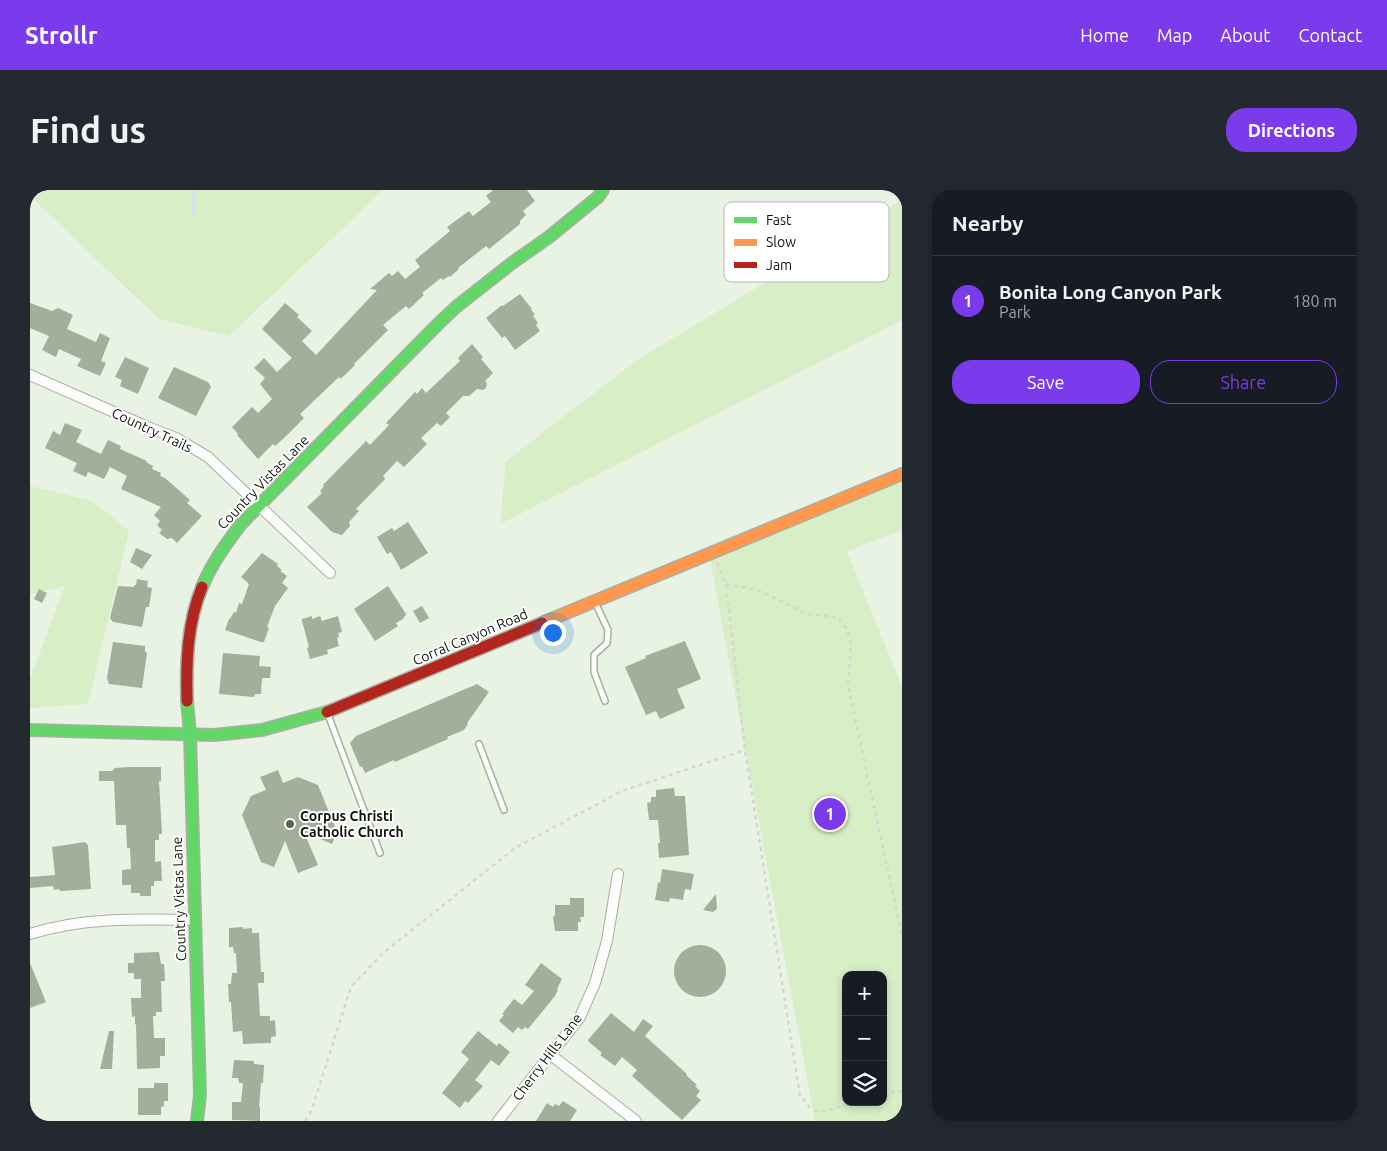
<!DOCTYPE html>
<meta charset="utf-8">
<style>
body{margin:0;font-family:Ubuntu,sans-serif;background:#242831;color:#f1f3f6}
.controls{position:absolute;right:15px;bottom:15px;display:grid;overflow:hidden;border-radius:10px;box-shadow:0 2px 8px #0003}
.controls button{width:45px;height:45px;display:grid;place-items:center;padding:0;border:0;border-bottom:1px solid #363941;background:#171b24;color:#f1f3f6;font:25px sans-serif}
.you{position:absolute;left:522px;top:442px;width:18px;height:18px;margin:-12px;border:4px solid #fff;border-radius:50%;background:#1a73e8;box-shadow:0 0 0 8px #1a73e833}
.badge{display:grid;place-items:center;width:32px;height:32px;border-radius:50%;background:#7c3aed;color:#fff;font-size:16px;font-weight:700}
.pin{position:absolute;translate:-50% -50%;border:2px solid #fff;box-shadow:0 1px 5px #0006}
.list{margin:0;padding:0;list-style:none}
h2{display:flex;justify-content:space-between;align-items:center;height:65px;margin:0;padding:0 20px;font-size:21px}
h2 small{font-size:16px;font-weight:400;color:#9ea1a6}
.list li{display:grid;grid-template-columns:32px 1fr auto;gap:15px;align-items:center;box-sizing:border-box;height:90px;padding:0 20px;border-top:1px solid #363941}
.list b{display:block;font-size:19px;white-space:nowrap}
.list p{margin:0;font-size:16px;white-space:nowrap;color:#9ea1a6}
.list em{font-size:16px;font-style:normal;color:#9ea1a6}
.actions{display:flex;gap:10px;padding:15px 20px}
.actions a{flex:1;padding:11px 0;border:1px solid #7c3aed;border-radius:20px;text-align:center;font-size:18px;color:#7c3aed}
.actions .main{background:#7c3aed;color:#fff}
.icon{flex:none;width:28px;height:28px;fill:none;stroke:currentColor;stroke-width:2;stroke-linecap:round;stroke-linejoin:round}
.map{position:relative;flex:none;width:872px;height:931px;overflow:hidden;border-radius:20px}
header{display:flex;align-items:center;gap:30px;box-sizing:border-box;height:70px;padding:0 25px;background:#7c3aed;color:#fff}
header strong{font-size:24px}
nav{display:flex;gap:28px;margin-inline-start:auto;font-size:18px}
.intro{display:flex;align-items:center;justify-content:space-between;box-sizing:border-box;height:120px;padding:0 30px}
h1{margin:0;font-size:35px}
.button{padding:12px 22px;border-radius:20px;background:#7c3aed;color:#fff;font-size:18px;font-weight:700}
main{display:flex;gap:30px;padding:0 30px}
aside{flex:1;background:#171b24;border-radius:20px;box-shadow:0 2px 8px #0003}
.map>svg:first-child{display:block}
.green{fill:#d7eec7;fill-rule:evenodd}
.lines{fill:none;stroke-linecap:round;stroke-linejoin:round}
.stream{stroke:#d3e2ef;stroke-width:4}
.building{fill:#a3ae9b}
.lane-casing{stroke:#a8afa3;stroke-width:8}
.street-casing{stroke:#a8afa3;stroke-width:12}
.fast-casing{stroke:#a8afa3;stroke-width:14}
.slow-casing{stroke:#a8afa3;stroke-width:14}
.jam-casing{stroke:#a8afa3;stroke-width:14}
.path{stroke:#d3d6d1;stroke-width:2.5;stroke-dasharray:4 4;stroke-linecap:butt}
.lane{stroke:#fcfdfb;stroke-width:5}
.street{stroke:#fcfdfb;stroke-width:10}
.fast{stroke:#63d668;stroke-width:11}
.slow{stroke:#ff974d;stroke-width:11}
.jam{stroke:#b3261e;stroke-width:11}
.poi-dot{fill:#5b6357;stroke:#fff;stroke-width:2}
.labels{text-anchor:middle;stroke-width:4;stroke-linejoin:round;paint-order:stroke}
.street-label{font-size:14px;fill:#0f150b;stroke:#fff}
.poi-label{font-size:14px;font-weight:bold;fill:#0f150b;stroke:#fff;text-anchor:start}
.key{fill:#fff;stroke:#b7b9b6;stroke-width:1}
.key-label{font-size:14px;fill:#0f150b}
</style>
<header>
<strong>Strollr</strong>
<nav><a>Home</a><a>Map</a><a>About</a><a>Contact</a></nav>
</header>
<div class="intro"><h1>Find us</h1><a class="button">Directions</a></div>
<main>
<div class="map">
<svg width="872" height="931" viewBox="0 0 872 931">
<rect width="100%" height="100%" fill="#e9f3e3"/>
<g class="green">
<path d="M 0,0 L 353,0 L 199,146 L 129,129 L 0,6 Z"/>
<path d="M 872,10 L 872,130 L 470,334 L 476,271 L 607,170 Z"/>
<path d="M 872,283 L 872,340 L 817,361 L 872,497 L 872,931 L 785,931 L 679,364 ZM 816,785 L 853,785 L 853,912 L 816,912 Z"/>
<path d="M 0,296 L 62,311 L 99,341 L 58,514 L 0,518 L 0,489 L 35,396 L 0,404 Z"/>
</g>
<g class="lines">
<path class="stream" d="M 164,0 L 164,24"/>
</g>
<g class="building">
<path d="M 463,0 L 497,0 L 505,11 L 493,21 L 496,25 L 490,31 L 490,34 L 459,59 L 456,56 L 428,78 L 429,79 L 420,87 L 419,86 L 413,90 L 411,88 L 392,103 L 394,105 L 379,119 L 376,116 L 353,135 L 358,140 L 324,174 L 325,175 L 315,185 L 310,189 L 309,187 L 270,224 L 274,228 L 253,249 L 245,256 L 243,254 L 228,269 L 207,245 L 208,244 L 202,237 L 222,217 L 228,223 L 242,209 L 230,194 L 235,188 L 224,178 L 234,168 L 247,182 L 262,168 L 232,139 L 255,113 L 269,125 L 267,127 L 282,141 L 272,151 L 286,165 L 347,100 L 340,99 L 359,83 L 362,86 L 368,81 L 375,89 L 390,77 L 385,70 L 420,41 L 417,37 L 439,21 L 443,26 L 461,12 L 456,6 Z"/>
<path d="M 490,104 L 502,119 L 501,120 L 505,124 L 503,126 L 508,133 L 506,135 L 510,141 L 485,160 L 475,146 L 472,148 L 456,128 L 472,115 L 473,116 Z"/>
<path d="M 0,113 L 22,121 L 28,118 L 43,125 L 37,139 L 66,152 L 70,143 L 80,148 L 71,171 L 76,173 L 70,186 L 47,176 L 51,169 L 29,159 L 26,167 L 12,160 L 19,146 L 0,138 Z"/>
<path d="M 442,154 L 453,167 L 451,169 L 463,183 L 455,191 L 457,193 L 456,198 L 453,200 L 447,199 L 439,206 L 433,206 L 416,223 L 420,227 L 411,236 L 407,233 L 391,248 L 397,254 L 374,277 L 367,271 L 353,286 L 355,289 L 326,319 L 329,321 L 319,332 L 320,336 L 312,345 L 302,342 L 277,317 L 292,303 L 290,301 L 294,296 L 293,295 L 336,251 L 340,255 L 359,235 L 356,233 L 385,202 L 387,204 L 392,198 L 396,203 L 430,171 L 428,168 Z"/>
<path d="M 95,167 L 119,178 L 108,204 L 90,196 L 92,190 L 85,187 Z"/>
<path d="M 144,177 L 178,192 L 181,197 L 166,226 L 128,208 Z"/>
<path d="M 35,233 L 52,240 L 46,252 L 71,264 L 78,250 L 91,256 L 90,259 L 117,271 L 116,272 L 123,276 L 122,279 L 131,283 L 130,286 L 135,288 L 160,310 L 157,313 L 172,326 L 147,353 L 142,348 L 137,349 L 129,343 L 132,340 L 127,335 L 130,331 L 124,325 L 131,317 L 91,299 L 97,286 L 80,277 L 74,289 L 58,282 L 56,287 L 43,281 L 47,273 L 15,258 L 23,241 L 30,245 Z"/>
<path d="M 378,332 L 398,363 L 371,380 L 361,362 L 357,364 L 347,347 L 362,338 L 364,341 Z"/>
<path d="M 106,358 L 122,365 L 112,379 L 100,372 Z"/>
<path d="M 232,363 L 248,374 L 247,376 L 252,380 L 250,381 L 257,386 L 252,393 L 258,398 L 245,416 L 237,437 L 239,438 L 234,452 L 231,452 L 195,440 L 199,429 L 200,429 L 204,422 L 206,423 L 209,413 L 212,414 L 219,394 L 211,387 Z"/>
<path d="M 107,389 L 118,391 L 117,397 L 122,398 L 119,417 L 116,417 L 112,437 L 83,432 L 80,428 L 88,396 L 104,397 L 104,395 L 106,395 Z"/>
<path d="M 358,396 L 376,424 L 373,429 L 366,433 L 368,436 L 345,451 L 324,419 Z"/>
<path d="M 9,399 L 17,403 L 12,413 L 4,409 Z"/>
<path d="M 392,416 L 399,428 L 390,433 L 383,421 Z"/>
<path d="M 282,426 L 282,429 L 290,426 L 292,431 L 308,426 L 312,442 L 308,443 L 309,447 L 307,448 L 309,456 L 297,460 L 298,464 L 280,469 L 277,458 L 279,457 L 272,431 L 272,429 Z"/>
<path d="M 655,451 L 671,489 L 647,499 L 655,518 L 630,529 L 626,521 L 616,525 L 595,477 L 616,468 L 615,466 Z"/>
<path d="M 83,452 L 115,456 L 115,462 L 117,463 L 112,498 L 79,494 L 77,488 Z"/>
<path d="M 193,463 L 230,466 L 229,476 L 241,477 L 240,488 L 232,488 L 231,504 L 225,504 L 224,507 L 189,504 Z"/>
<path d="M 447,494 L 459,502 L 437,533 L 438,534 L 434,540 L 417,547 L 418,549 L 365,572 L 364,570 L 335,583 L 332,576 L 330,577 L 320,553 L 326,546 Z"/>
<path d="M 100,577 L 131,577 L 131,591 L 129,591 L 132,644 L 129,644 L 129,650 L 125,650 L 125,672 L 131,671 L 132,691 L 124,691 L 124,696 L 121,696 L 121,706 L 110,706 L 110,703 L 101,703 L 101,695 L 92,695 L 92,680 L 101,679 L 100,658 L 97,658 L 96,635 L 86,635 L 84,591 L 69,591 L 69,581 L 82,581 L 85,578 Z"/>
<path d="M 248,580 L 253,593 L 268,587 L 288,595 L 307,642 L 302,654 L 274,642 L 288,675 L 268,683 L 255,651 L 244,677 L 231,672 L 212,625 L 221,606 L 236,600 L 230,587 Z"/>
<path d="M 644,598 L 645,606 L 655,606 L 659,665 L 629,668 L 628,653 L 630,653 L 628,630 L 619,630 L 617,613 L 621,612 L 621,607 L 626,607 L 626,600 Z"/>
<path d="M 55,652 L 58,655 L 61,699 L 30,701 L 29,699 L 24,700 L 23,696 L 0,698 L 0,687 L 25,685 L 22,657 Z"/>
<path d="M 632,679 L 664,684 L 661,700 L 655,699 L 653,710 L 640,708 L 639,712 L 625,710 L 628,692 L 630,693 Z"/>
<path d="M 686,704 L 687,719 L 683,722 L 673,720 Z"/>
<path d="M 540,708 L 554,708 L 554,727 L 550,727 L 551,732 L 548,732 L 548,741 L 525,741 L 523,727 L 525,725 L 525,715 L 540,715 Z"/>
<path d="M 213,737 L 213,739 L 222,738 L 222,743 L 229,743 L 231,782 L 234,782 L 234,793 L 228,793 L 230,826 L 240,826 L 240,831 L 245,830 L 246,846 L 241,847 L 241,853 L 213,854 L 212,841 L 203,842 L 201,812 L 199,812 L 198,794 L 201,794 L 202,783 L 207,783 L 206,763 L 204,763 L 203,757 L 199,757 L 199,738 Z"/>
<circle cx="670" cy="781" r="26"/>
<path d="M 129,762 L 131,774 L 134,774 L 135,791 L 131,791 L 132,822 L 126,822 L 126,826 L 123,826 L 124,848 L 135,848 L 135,866 L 130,866 L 130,878 L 107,879 L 106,834 L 105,835 L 105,826 L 102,827 L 101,808 L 111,808 L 111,789 L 104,789 L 104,783 L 98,783 L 98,773 L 104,773 L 104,763 Z"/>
<path d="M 0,773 L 16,812 L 0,818 Z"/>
<path d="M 511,773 L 532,789 L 527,799 L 528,800 L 525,806 L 498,839 L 495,837 L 492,840 L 488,837 L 483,843 L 469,831 L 474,825 L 472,824 L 484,809 L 492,815 L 504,801 L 495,795 Z"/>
<path d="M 581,823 L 604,842 L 613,829 L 623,836 L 615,846 L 657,884 L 656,885 L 667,895 L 665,896 L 670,901 L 666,906 L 671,910 L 652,930 L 602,886 L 607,880 L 592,867 L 585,876 L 570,865 L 572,863 L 559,852 L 558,850 Z"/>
<path d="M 79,841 L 84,841 L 82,879 L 70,879 Z"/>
<path d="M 448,841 L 467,856 L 469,853 L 480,862 L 469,876 L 461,870 L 445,890 L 453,896 L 438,913 L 435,911 L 430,918 L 412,903 L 439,869 L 431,862 Z"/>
<path d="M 204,870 L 224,871 L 224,874 L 234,875 L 233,893 L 231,893 L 229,917 L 230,917 L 230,931 L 202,930 L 202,912 L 211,912 L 213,893 L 209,893 L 208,888 L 202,888 Z"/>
<path d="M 124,893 L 138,893 L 138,911 L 134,911 L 134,916 L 131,917 L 131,925 L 108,925 L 108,898 L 124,898 Z"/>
<path d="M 533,911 L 547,920 L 540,931 L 506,931 L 517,913 L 523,917 L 525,914 L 529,916 Z"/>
</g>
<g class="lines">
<defs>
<g id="lane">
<path d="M 565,412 L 578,440 L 577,453 L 564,465 L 564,482 L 575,511"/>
<path d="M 297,522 L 350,663"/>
<path d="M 449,554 L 474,620"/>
</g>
<g id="street">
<path d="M 0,185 L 120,238 L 146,248 L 178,267 L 300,383"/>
<path d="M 0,744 C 53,727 110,729 165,730"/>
<path d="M 521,865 L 606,931"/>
<path d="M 468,931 L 550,827 L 565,793 L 577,751 L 588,684"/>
</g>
<g id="fast">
<path d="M 172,397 C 182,373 196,354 211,334 L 407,135 L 426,117 L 482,73 L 519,47 L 568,7 L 573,0"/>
<path d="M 157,511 L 160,544 L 170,905 L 167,931"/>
<path d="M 0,540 L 184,545 L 232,540 L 297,522"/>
</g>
<path id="slow" d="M 512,433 L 872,284"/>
<g id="jam">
<path d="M 157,511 C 156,472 157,434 172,397"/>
<path d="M 297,522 L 512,433"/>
</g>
</defs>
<use href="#lane" class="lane-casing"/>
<use href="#street" class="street-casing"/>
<use href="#fast" class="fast-casing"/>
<use href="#slow" class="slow-casing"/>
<use href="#jam" class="jam-casing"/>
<g class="path">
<path d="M 687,373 L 696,394 L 715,560 L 770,906 L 781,919 L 789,922 L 830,912"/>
<path d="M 696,394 L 730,401 L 777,424 L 807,427 L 817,439 L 821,453 L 818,495 L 872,746"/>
<path d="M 853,903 L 872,901"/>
<path d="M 275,931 L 281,922 L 321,797 L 353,763 L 485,658 L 592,601 L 715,560"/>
</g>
<use href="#lane" class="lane"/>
<use href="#street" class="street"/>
<use href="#fast" class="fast"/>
<use href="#slow" class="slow"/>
<use href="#jam" class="jam"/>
</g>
<circle class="poi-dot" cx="260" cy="634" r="5"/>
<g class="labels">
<g class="street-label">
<text transform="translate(122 240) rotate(25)" y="5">Country Trails</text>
<text transform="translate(233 292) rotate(-46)" y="5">Country Vistas Lane</text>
<text transform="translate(440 447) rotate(-23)" y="5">Corral Canyon Road</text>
<text transform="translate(149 709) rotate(-92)" y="5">Country Vistas Lane</text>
<text transform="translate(517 867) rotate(-53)" y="5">Cherry Hills Lane</text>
</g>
<g class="poi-label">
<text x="270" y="631">Corpus Christi<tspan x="270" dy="16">Catholic Church</tspan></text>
</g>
</g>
<rect x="694" y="12" width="165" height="80" rx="8" class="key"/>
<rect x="704" y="27" width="23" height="6" fill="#63d668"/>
<rect x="704" y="49" width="23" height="7" fill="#ff974d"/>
<rect x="704" y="72" width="23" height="6" fill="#b3261e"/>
<g class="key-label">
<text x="736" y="35">Fast</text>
<text x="736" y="57">Slow</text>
<text x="736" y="80">Jam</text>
</g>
</svg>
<div class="controls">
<button>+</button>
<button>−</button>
<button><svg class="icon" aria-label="layers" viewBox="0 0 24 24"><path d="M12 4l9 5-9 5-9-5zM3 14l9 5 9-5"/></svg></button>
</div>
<div class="you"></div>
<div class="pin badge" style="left:800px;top:624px">1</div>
</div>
<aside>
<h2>Nearby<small></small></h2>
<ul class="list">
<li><span class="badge">1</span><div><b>Bonita Long Canyon Park</b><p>Park</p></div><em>180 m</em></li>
</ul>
<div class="actions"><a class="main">Save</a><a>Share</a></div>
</aside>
</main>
